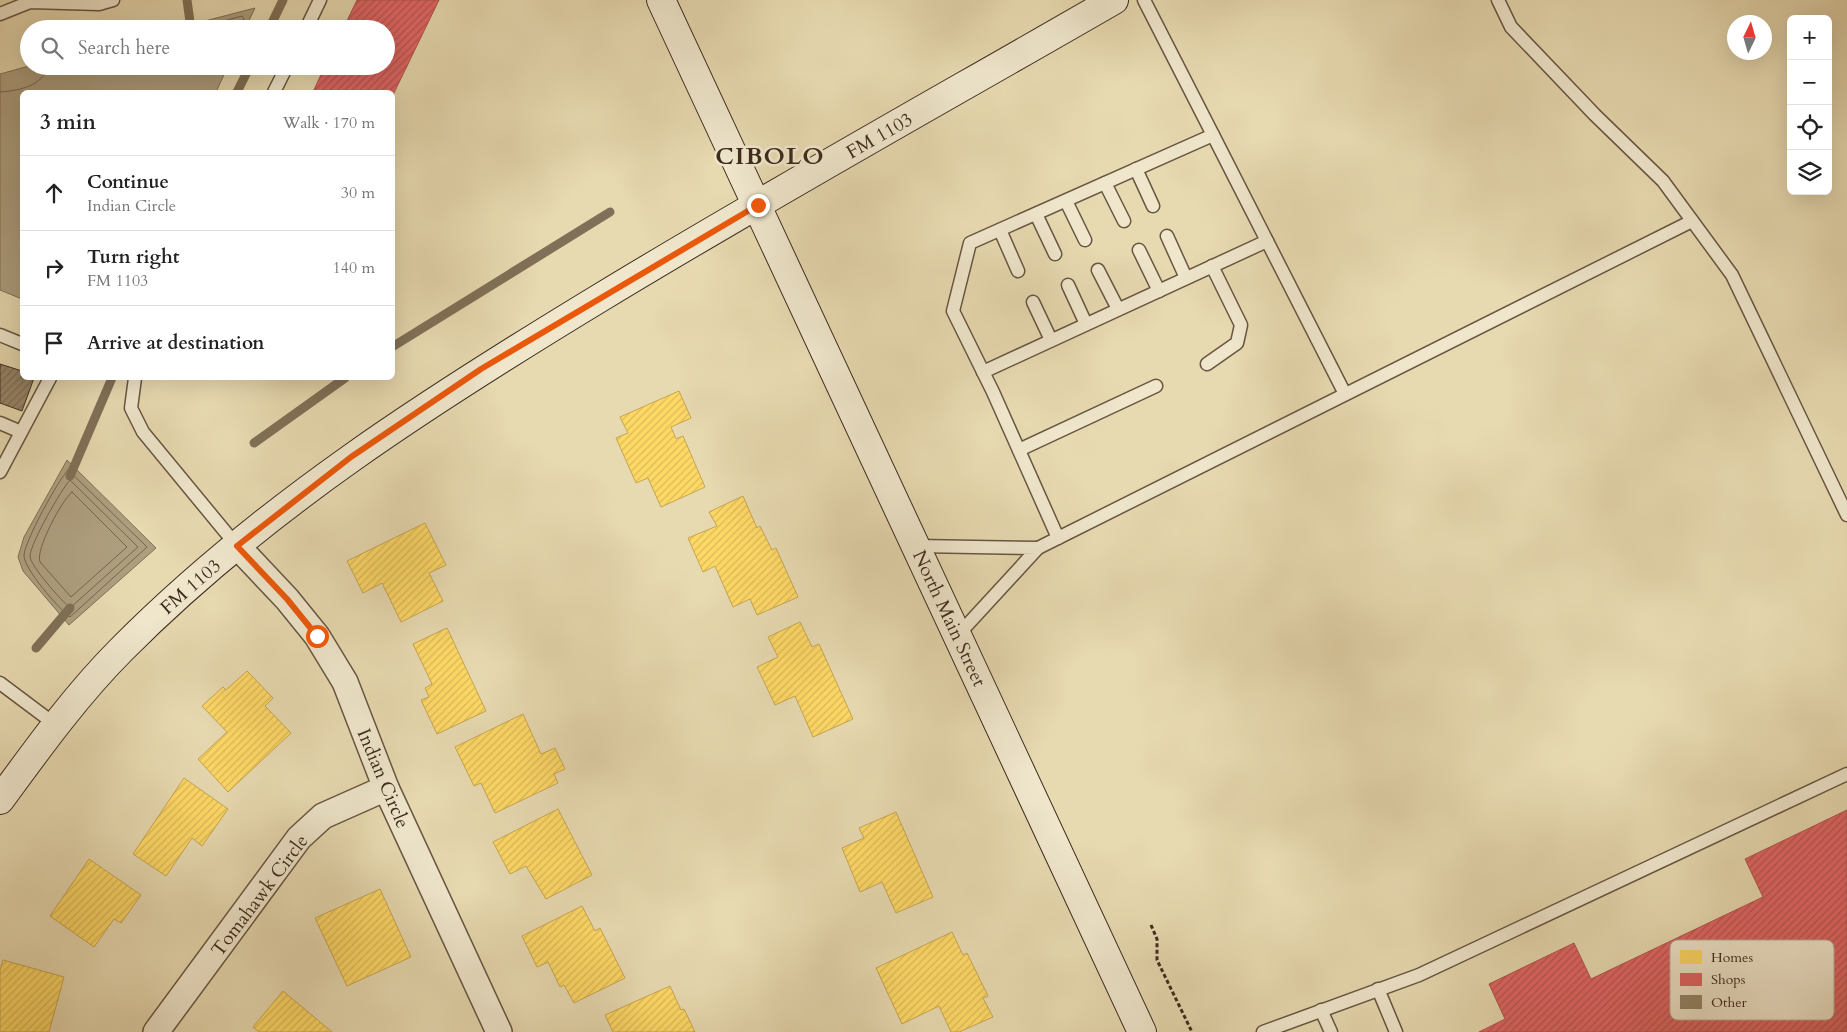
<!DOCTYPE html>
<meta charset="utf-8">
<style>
body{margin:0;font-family:Cardo,serif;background:#f2f2f2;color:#222}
.controls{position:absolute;right:15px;top:15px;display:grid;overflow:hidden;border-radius:8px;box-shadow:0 5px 20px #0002}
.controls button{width:45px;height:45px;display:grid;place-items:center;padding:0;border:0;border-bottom:1px solid #e0e0e0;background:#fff;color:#222;font:25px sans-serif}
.compass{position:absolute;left:1727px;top:15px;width:45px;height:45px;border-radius:50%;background:#fff;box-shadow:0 5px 20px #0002;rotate:5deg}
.stop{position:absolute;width:15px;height:15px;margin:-11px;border:4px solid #ea580c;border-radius:50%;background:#fff}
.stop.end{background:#ea580c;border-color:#fff;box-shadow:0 1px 5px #0008}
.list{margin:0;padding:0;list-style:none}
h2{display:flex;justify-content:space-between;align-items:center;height:65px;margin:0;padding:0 20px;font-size:21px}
h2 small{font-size:16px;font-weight:400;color:#767676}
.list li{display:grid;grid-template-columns:32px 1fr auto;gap:15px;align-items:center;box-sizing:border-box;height:75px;padding:0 20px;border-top:1px solid #e0e0e0}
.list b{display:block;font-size:19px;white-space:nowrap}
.list p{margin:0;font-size:16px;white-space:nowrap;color:#767676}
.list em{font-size:16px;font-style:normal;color:#767676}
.icon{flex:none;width:28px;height:28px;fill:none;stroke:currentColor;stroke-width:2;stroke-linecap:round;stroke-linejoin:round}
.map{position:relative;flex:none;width:1847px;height:1032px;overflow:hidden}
.search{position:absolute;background:#fff;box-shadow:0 5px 20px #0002;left:20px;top:20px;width:375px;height:55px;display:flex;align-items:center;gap:12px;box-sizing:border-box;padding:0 18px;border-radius:28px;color:#767676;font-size:19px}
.panel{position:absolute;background:#fff;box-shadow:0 5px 20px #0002;left:20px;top:90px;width:375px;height:290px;border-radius:8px}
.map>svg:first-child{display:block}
.water{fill:#ad9e7e;stroke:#807057}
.homes{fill:url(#homes-hatch);stroke:#c5a550}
.shops{fill:url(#shops-hatch);stroke:#af5450}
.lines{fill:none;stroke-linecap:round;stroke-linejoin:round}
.shore{stroke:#75644e;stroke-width:1}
.stream{stroke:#807057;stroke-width:9}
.building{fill:url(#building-hatch);stroke:#3d2b1d}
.lane-casing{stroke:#685642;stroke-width:15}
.street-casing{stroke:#685642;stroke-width:28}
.secondary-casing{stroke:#3d2b1d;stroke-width:30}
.path{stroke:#3d2b1d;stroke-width:3;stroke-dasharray:4 2.5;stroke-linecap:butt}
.lane{stroke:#efe6cc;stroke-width:12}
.street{stroke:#efe6cc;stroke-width:25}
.secondary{stroke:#efe6cc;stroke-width:28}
.route{stroke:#ea580c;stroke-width:6}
.labels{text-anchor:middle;stroke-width:5;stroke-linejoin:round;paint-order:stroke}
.street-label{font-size:19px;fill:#3d2b1d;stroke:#efe6cc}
.district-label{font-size:24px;font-weight:bold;letter-spacing:1px;fill:#3d2b1d;stroke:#efe6cc}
.key{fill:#efe6cc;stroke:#baae98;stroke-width:1}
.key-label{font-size:14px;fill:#3d2b1d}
</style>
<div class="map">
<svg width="1847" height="1032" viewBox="0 0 1847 1032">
<defs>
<pattern id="homes-hatch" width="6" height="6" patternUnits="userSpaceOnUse" patternTransform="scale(1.25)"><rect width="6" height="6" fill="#ffd966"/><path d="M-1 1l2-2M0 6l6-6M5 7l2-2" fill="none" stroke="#dbba58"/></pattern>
<pattern id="shops-hatch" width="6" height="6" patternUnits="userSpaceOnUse" patternTransform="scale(1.25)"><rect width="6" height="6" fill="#e06666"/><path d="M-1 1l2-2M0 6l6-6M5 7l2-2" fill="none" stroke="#b75453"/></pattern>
<pattern id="building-hatch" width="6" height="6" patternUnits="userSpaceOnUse" patternTransform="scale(1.25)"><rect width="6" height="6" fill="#958569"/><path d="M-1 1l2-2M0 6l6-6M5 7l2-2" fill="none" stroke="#7b6d56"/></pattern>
</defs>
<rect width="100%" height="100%" fill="#e7d9b0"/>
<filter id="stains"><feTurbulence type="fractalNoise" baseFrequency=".004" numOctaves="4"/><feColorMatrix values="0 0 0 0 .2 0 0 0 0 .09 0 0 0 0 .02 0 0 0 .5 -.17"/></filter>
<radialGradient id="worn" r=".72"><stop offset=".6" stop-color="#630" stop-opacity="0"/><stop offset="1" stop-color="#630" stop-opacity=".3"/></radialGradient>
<g class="water">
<path d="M 255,8 L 245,29 L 174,29 Z"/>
<path d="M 29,66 L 228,66 L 216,92 L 22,92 L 22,299 L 0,290 L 0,74 Z"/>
<path d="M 67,460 L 156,548 L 69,625 L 23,571 L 18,557 L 24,537 Z"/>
</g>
<g class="homes">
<path d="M 679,391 L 691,418 L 671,427 L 676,439 L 683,436 L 705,487 L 661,507 L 648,478 L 636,483 L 616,438 L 628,433 L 620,417 Z"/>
<path d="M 743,496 L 757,528 L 760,526 L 772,550 L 776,548 L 798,597 L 757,615 L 750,599 L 733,607 L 715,566 L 703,572 L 688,538 L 717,526 L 709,512 Z"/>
<path d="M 425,523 L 446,565 L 429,573 L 443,601 L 401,622 L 382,583 L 363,593 L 347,561 Z"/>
<path d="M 800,622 L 812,647 L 819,644 L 853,719 L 813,737 L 795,696 L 775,705 L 757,667 L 778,657 L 768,637 Z"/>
<path d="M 447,628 L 486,711 L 437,734 L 421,700 L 429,697 L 425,688 L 432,684 L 413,644 Z"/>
<path d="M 247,671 L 273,698 L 265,706 L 291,733 L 228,792 L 198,759 L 227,732 L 202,706 L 223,687 L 226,690 Z"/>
<path d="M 523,714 L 541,754 L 555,748 L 565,769 L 554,774 L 558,783 L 495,813 L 481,783 L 474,786 L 455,747 Z"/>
<path d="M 184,778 L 228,809 L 202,846 L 192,838 L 166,876 L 133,854 Z"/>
<path d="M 558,809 L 592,875 L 546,899 L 526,866 L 510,874 L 493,842 Z"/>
<path d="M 896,812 L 933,897 L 896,913 L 882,882 L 860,892 L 842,848 L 864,838 L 859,828 Z"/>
<path d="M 89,859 L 141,895 L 121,923 L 114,919 L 94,947 L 50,916 Z"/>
<path d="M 380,889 L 411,957 L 347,986 L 315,918 Z"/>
<path d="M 582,906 L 595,931 L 600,928 L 625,978 L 574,1003 L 564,985 L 560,987 L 548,962 L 537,967 L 522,936 Z"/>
<path d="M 952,932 L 963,955 L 967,953 L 988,996 L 983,998 L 993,1017 L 959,1032 L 951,1032 L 939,1006 L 902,1024 L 876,968 Z"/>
<path d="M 3,960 L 64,977 L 49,1032 L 0,1032 L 0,970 Z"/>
<path d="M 670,986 L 681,1010 L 684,1009 L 695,1032 L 613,1032 L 605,1015 Z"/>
<path d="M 283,991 L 332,1032 L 259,1032 L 253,1027 Z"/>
</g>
<g class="shops">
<path d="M 357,0 L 439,0 L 392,97 L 392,92 L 313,92 L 325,66 L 386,66 L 386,29 L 343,29 Z"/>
<path d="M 1847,810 L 1847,1032 L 1479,1032 L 1505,1019 L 1489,984 L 1574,943 L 1591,979 L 1763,897 L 1745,859 Z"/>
</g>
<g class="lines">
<g class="shore">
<path d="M 194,29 L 242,16 L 244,19 L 241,29"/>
<path d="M 0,92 C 17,91 45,86 47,66"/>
<path d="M 68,470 L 147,547 L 70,617 C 59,609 23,568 24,555 C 25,541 58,480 68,470 Z"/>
<path d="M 70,480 L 138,547 L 70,608 C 62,601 30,566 30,556 C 30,544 62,488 70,480 Z"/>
<path d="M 72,492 L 127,547 L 71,597 L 40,562 C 35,550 62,500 72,492 Z"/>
</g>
<g class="stream">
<path d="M 187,0 L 191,29"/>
<path d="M 269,29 L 283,0"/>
<path d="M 237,92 L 250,66"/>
<path d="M 392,347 L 610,212"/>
<path d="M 254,443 L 345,378"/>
<path d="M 70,476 L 112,378"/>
<path d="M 36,648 L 70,608"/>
</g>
</g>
<path class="building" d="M 0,364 L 22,371 L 22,378 L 34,378 L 22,411 L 0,403 Z"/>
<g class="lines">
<defs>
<g id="lane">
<path d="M 1498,0 L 1511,27 L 1595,115 L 1663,181 L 1732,275 L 1847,515"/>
<path d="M 0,14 L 30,2 L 99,4 L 113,0"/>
<path d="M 306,29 L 320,0"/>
<path d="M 274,92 L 287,66"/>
<path d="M 1213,135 L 1345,394"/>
<path d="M 1136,169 L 1153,206"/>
<path d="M 1105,183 L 1124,221"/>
<path d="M 1066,201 L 1085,240"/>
<path d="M 1036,214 L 1055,254"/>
<path d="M 1000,230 L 1018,271"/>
<path d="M 1167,236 L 1186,278"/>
<path d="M 1139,250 L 1159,291"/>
<path d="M 1098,270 L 1118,309"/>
<path d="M 1068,285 L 1086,324"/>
<path d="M 1033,302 L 1051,340"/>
<path d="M 0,335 L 22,344"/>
<path d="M 1207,364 L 1237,343 L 1241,325 L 1212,266"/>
<path d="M 983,372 L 1267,241"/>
<path d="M 135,378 L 131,408 L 143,432 L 237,546"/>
<path d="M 0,423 L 21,432"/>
<path d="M 1019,450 L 1156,386"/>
<path d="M 0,472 L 50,378"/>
<path d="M 1058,538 L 993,392 L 953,311 L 970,243 L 1213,135 L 1144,0"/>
<path d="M 917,546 L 1038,548 L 958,635"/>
<path d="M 1038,548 L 1692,221"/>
<path d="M 0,683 L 56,725"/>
<path d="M 1378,989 L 1396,1032"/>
<path d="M 1321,1010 L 1331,1032"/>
<path d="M 1263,1032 L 1419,975 L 1847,774"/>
</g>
<g id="street">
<path d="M 237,546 L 287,599 L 317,636 L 345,682 L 386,788 L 499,1032"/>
<path d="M 156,1032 L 299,838 L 323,816 L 386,788"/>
</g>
<g id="secondary">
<path d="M 661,0 L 1142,1032"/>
<path d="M 0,800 C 38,748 76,695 122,649 C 263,507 433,399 603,296 C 771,194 944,98 1114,0"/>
</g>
</defs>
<use href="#lane" class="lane-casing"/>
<use href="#street" class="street-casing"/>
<use href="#secondary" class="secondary-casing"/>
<path class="path" d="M 1151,925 L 1157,939 L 1157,960 L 1192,1032"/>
<use href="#lane" class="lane"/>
<use href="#street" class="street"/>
<use href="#secondary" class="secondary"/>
</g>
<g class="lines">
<path class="route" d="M 317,636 L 287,599 L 237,546 L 351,457 L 481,369 L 758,205"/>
</g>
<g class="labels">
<g class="street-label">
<text transform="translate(879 135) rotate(-30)" y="7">FM 1103</text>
<text transform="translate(190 586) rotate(-41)" y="7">FM 1103</text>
<text transform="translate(950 618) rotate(65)" y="7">North Main Street</text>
<text transform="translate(384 778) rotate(67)" y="7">Indian Circle</text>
<text transform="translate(259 895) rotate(-53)" y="7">Tomahawk Circle</text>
</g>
<g class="district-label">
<text x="770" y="164">CIBOLO</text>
</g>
</g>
<rect x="1670" y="940" width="164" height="80" rx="8" class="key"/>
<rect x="1680" y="950" width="22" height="14" fill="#ffd966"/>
<rect x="1680" y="973" width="22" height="13" fill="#e06666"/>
<rect x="1680" y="995" width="22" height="14" fill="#958569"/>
<g class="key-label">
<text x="1711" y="962">Homes</text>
<text x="1711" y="984">Shops</text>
<text x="1711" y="1007">Other</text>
</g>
<rect width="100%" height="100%" filter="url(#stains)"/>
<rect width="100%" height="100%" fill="url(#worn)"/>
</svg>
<div class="controls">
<button>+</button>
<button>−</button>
<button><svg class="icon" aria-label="locate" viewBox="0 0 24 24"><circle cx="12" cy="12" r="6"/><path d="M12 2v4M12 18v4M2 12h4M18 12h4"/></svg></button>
<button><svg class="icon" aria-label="layers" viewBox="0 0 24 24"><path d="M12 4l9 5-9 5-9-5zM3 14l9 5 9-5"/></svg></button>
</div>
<svg class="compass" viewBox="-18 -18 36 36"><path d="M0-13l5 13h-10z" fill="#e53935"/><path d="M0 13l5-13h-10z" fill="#767676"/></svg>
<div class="stop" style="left:317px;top:636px"></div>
<div class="stop end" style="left:758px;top:205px"></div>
<div class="search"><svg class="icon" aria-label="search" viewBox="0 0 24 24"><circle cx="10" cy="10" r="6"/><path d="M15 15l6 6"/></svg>Search here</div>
<section class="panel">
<h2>3 min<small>Walk · 170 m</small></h2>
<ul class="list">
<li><svg class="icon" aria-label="ahead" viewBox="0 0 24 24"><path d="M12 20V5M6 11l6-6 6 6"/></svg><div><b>Continue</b><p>Indian Circle</p></div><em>30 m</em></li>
<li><svg class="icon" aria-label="right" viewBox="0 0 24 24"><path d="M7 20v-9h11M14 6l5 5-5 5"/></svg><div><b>Turn right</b><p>FM 1103</p></div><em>140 m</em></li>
<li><svg class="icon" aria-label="arrive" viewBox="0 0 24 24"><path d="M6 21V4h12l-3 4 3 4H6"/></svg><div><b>Arrive at destination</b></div></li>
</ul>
</section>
</div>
